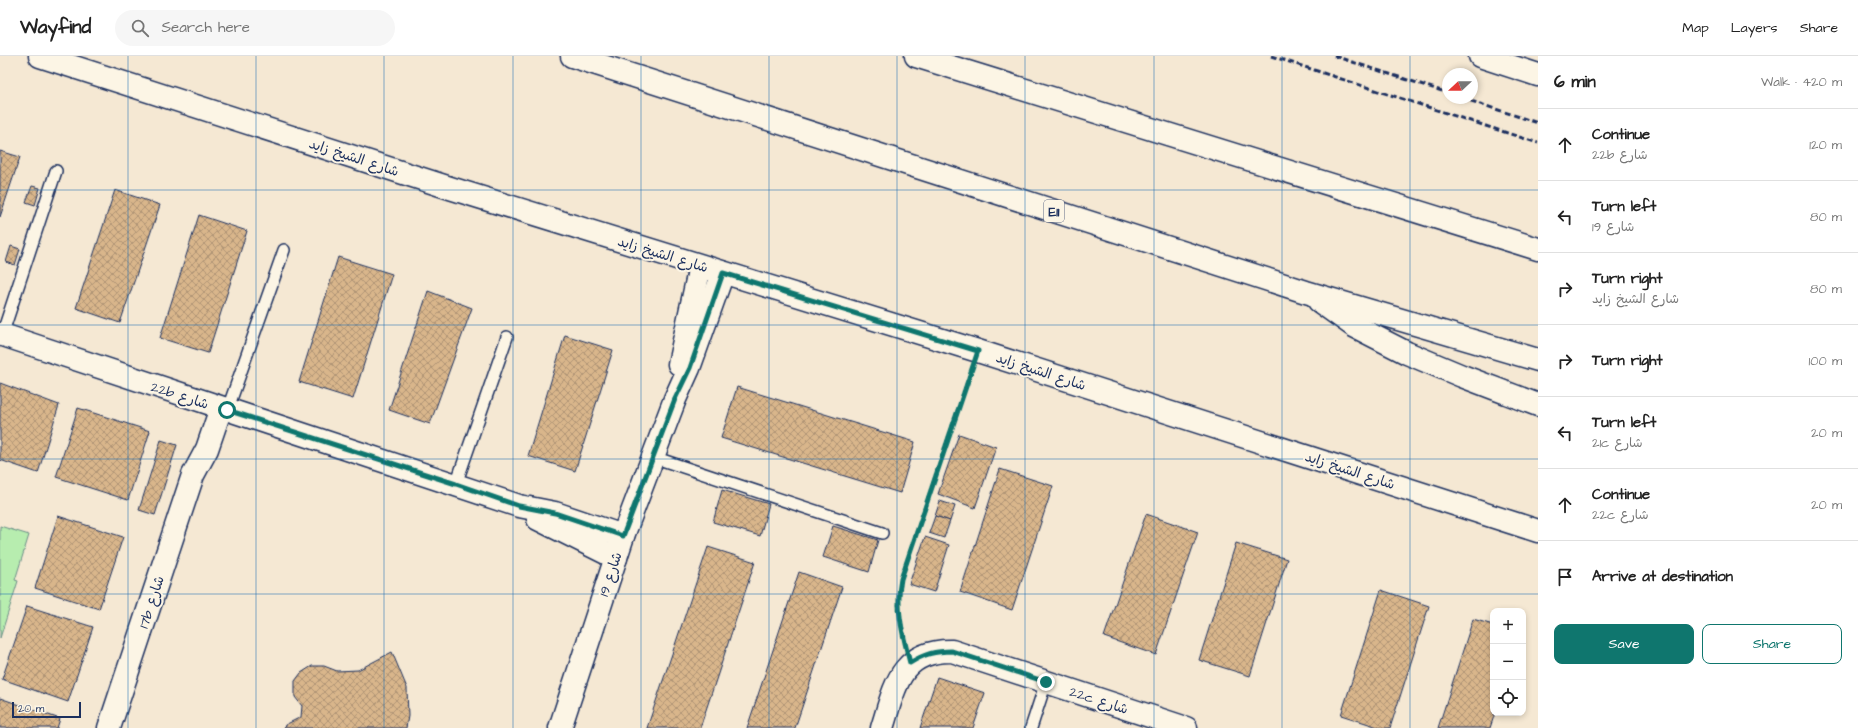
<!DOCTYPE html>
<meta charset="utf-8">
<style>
body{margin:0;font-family:"Architects Daughter","Playpen Sans Arabic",sans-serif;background:#f6f6f6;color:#222}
.controls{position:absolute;right:12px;bottom:12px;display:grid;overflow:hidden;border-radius:8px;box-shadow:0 2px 6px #0003}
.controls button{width:36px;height:36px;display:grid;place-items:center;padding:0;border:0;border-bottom:1px solid #e0e0e0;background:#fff;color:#222;font:20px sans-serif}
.compass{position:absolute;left:1442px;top:12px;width:36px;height:36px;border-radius:50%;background:#fff;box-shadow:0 2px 6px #0003;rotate:248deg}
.scale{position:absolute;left:12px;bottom:10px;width:69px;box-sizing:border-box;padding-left:4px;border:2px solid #1b2f5e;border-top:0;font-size:11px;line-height:14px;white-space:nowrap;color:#1b2f5e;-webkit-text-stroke:3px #fcf5e5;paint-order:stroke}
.stop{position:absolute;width:12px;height:12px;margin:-9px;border:3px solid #0f766e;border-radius:50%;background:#fff}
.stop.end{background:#0f766e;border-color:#fff;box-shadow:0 1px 4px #0008}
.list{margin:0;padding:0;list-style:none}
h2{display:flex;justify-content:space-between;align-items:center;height:52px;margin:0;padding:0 16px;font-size:17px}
h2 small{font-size:13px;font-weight:400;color:#767676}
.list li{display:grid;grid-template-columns:26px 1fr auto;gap:12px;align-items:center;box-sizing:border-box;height:72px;padding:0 16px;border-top:1px solid #e0e0e0}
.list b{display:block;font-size:15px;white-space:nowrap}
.list p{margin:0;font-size:13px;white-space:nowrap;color:#767676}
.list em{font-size:13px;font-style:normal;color:#767676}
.actions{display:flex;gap:8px;padding:12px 16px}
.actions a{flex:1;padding:9px 0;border:1px solid #0f766e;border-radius:8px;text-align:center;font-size:14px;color:#0f766e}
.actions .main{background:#0f766e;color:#fff}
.icon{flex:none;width:22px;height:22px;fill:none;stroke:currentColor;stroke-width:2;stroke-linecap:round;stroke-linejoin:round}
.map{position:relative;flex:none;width:1538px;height:672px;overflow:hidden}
header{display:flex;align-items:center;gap:24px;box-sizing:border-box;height:56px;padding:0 20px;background:#fff;border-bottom:1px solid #e0e0e0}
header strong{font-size:19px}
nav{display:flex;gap:22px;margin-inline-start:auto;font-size:14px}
.search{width:280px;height:36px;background:#f6f6f6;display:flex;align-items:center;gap:10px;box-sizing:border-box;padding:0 14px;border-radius:22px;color:#767676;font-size:15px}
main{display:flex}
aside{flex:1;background:#fff}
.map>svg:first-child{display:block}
.garden{fill:#b7edaf;stroke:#698e86}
.building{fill:url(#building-cross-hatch);stroke:#1b2f5e}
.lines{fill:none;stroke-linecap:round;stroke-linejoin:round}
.lane-casing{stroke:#1b2f5e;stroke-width:14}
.street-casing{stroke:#1b2f5e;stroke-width:25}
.secondary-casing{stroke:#1b2f5e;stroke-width:25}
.highway-casing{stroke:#1b2f5e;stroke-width:25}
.path{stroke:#1b2f5e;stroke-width:2.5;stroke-dasharray:1 3;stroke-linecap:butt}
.lane{stroke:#fcf5e5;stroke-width:11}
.street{stroke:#fcf5e5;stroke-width:22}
.secondary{stroke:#fcf5e5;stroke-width:22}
.highway{stroke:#fcf5e5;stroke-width:22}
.rail{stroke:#1b2f5e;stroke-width:3;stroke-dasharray:6 3;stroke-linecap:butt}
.route{stroke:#0f766e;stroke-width:5}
.grid{fill:none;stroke:#1f6fb2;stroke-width:1;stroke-opacity:0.55}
.labels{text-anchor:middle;stroke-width:4;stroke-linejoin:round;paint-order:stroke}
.shield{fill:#fcf5e5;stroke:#5e6a86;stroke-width:1}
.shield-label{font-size:13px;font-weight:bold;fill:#1b2f5e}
.street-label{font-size:14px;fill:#1b2f5e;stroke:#fcf5e5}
</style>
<header>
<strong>Wayfind</strong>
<div class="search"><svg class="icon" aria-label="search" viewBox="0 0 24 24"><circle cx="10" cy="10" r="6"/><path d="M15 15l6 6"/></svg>Search here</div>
<nav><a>Map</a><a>Layers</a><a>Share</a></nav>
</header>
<main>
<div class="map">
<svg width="1538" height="672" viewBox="0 0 1538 672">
<defs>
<pattern id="building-cross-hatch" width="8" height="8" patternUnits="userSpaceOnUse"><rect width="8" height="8" fill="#d9b68b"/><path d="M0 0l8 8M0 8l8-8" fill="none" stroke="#af9475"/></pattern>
</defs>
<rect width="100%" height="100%" fill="#f5e8d3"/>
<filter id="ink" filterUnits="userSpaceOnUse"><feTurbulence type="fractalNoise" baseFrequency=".025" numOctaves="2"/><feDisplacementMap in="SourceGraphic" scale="8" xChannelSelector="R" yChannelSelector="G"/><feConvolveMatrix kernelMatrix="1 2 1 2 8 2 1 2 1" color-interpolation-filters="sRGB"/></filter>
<g filter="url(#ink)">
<path class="garden" d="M 0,470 L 29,479 L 15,524 L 18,525 L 0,582 Z"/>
<g class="building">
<path d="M 0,95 L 20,101 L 0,161 Z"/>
<path d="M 32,130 L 40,132 L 35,149 L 26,146 Z"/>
<path d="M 115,134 L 160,149 L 120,267 L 76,252 Z"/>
<path d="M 199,159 L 247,175 L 208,297 L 160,282 Z"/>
<path d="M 11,190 L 20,193 L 15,209 L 6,206 Z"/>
<path d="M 338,201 L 392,218 L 353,343 L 299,326 Z"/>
<path d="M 428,235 L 472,252 L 430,368 L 389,354 Z"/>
<path d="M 565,279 L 613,294 L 575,415 L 528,400 Z"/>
<path d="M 0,327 L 59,349 L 38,417 L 0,404 Z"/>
<path d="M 737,331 L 915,386 L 900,437 L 721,382 Z"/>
<path d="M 78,352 L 150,375 L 128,444 L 56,421 Z"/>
<path d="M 959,378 L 996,391 L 975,452 L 938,438 Z"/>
<path d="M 161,384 L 177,389 L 155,459 L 139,454 Z"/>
<path d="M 1000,413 L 1053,430 L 1012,554 L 960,536 Z"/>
<path d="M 722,434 L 769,448 L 760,480 L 713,466 Z"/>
<path d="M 940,445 L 955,450 L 950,465 L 935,460 Z"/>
<path d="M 1146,458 L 1198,476 L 1156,599 L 1104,581 Z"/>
<path d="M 58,460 L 123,481 L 99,553 L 35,532 Z"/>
<path d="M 935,460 L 950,465 L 944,482 L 929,477 Z"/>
<path d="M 833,470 L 878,484 L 869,516 L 823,501 Z"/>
<path d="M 925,481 L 949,489 L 934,536 L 909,528 Z"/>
<path d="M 1236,487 L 1287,503 L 1250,620 L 1199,604 Z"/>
<path d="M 708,491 L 755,506 L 700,672 L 647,672 Z"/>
<path d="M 799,516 L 842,531 L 795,672 L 747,672 Z"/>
<path d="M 1381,534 L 1429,550 L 1390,672 L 1381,672 L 1341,659 Z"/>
<path d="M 27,550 L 93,571 L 68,646 L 2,623 Z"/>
<path d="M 1473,563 L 1493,569 L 1493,657 L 1495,657 L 1490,672 L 1438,672 Z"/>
<path d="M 392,596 L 407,632 L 408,660 L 406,672 L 284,672 L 285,669 L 301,661 L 302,650 L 295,641 L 295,625 L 301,617 L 312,610 L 324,610 L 337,615 L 358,614 Z"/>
<path d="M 937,621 L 985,637 L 973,672 L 920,672 Z"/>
<path d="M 0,642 L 60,663 L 57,672 L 0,672 Z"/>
</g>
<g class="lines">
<defs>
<g id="lane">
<path d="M 2,279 L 56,115"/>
<path d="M 227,355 L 284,194"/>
<path d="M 653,401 L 882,477"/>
<path d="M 456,428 L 507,281"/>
<path d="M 1031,672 L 1046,626"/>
</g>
<g id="street">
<path d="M 40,0 L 450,132 L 978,295 L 1538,475"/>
<path d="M 0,278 L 519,450 L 555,457 L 623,480"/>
<path d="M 679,308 L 700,210"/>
<path d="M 538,463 L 616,502"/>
<path d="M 109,672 L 193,419 L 207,393 L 221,352"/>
<path d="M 560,672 L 623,480 L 675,343 L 689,312 L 723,217"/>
<path d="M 882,672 C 895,631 900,594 952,595 L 1186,672"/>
</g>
<path id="secondary" d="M 1480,0 L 1538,19"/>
<g id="highway">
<path d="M 572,0 L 1306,236 L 1538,304"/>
<path d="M 916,0 L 1538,193"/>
<path d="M 1319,245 L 1354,270 L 1407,297 L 1462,320 L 1538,349"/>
</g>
</defs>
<use href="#lane" class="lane-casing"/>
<use href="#street" class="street-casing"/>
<use href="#secondary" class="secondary-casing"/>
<use href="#highway" class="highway-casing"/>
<path class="path" d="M 905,585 L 898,550 L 901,523 L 970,317"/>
<use href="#lane" class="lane"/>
<use href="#street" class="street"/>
<use href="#secondary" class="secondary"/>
<use href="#highway" class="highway"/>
<g class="rail">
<path d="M 1271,0 L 1538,87"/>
<path d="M 1334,0 L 1448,37"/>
<path d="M 1462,42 L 1538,67"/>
</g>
</g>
</g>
<g class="lines" filter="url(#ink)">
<path class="route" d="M 227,354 L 456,428 L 519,450 L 555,457 L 623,480 L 675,343 L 690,312 L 723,217 L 978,295 L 901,523 C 895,552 903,579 910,607 C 924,598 935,595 952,595 L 1046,626"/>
</g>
<path class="grid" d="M 128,0 L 128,672M 256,0 L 256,672M 384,0 L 384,672M 513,0 L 513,672M 641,0 L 641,672M 769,0 L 769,672M 897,0 L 897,672M 1025,0 L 1025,672M 1154,0 L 1154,672M 1282,0 L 1282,672M 1410,0 L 1410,672M 0,134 L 1538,134M 0,269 L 1538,269M 0,403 L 1538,403M 0,538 L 1538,538"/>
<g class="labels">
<rect class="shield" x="1044" y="144" width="20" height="22" rx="3"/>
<g class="shield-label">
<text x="1054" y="160">E11</text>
</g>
<g class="street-label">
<text transform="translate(354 101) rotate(18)" y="5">شارع الشيخ زايد</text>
<text transform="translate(663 198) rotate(17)" y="5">شارع الشيخ زايد</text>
<text transform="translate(1041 315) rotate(18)" y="5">شارع الشيخ زايد</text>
<text transform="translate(180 339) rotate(18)" y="5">22b شارع</text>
<text transform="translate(1350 414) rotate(18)" y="5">شارع الشيخ زايد</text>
<text transform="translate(610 518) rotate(-72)" y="5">شارع 19</text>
<text transform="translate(151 546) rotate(-72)" y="5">17b شارع</text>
<text transform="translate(1099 644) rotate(18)" y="5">22c شارع</text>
</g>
</g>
</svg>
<div class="controls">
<button>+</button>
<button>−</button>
<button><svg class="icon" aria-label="locate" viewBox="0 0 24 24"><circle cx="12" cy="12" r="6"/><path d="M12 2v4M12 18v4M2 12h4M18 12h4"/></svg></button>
</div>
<svg class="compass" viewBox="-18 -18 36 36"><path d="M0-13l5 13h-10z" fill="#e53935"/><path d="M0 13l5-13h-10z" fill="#767676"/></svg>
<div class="scale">20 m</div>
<div class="stop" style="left:227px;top:354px"></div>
<div class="stop end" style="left:1046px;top:626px"></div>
</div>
<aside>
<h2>6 min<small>Walk · 420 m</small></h2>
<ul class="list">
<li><svg class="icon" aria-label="ahead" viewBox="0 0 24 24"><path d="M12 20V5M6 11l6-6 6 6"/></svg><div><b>Continue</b><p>22b شارع</p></div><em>120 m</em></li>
<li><svg class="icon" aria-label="left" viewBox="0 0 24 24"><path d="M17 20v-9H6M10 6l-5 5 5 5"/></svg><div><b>Turn left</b><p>شارع 19</p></div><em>80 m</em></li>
<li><svg class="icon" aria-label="right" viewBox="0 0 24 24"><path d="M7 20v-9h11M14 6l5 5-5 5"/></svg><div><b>Turn right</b><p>شارع الشيخ زايد</p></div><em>80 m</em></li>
<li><svg class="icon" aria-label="right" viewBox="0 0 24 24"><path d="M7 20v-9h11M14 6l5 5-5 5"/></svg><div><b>Turn right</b></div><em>100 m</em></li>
<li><svg class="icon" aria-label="left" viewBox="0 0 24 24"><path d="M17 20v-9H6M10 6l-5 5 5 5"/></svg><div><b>Turn left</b><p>21c شارع</p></div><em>20 m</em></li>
<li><svg class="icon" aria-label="ahead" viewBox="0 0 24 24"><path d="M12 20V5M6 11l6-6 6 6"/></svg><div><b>Continue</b><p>22c شارع</p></div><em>20 m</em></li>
<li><svg class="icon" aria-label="arrive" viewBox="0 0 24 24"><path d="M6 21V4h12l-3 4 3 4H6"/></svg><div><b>Arrive at destination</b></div></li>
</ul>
<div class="actions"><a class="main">Save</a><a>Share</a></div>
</aside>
</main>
